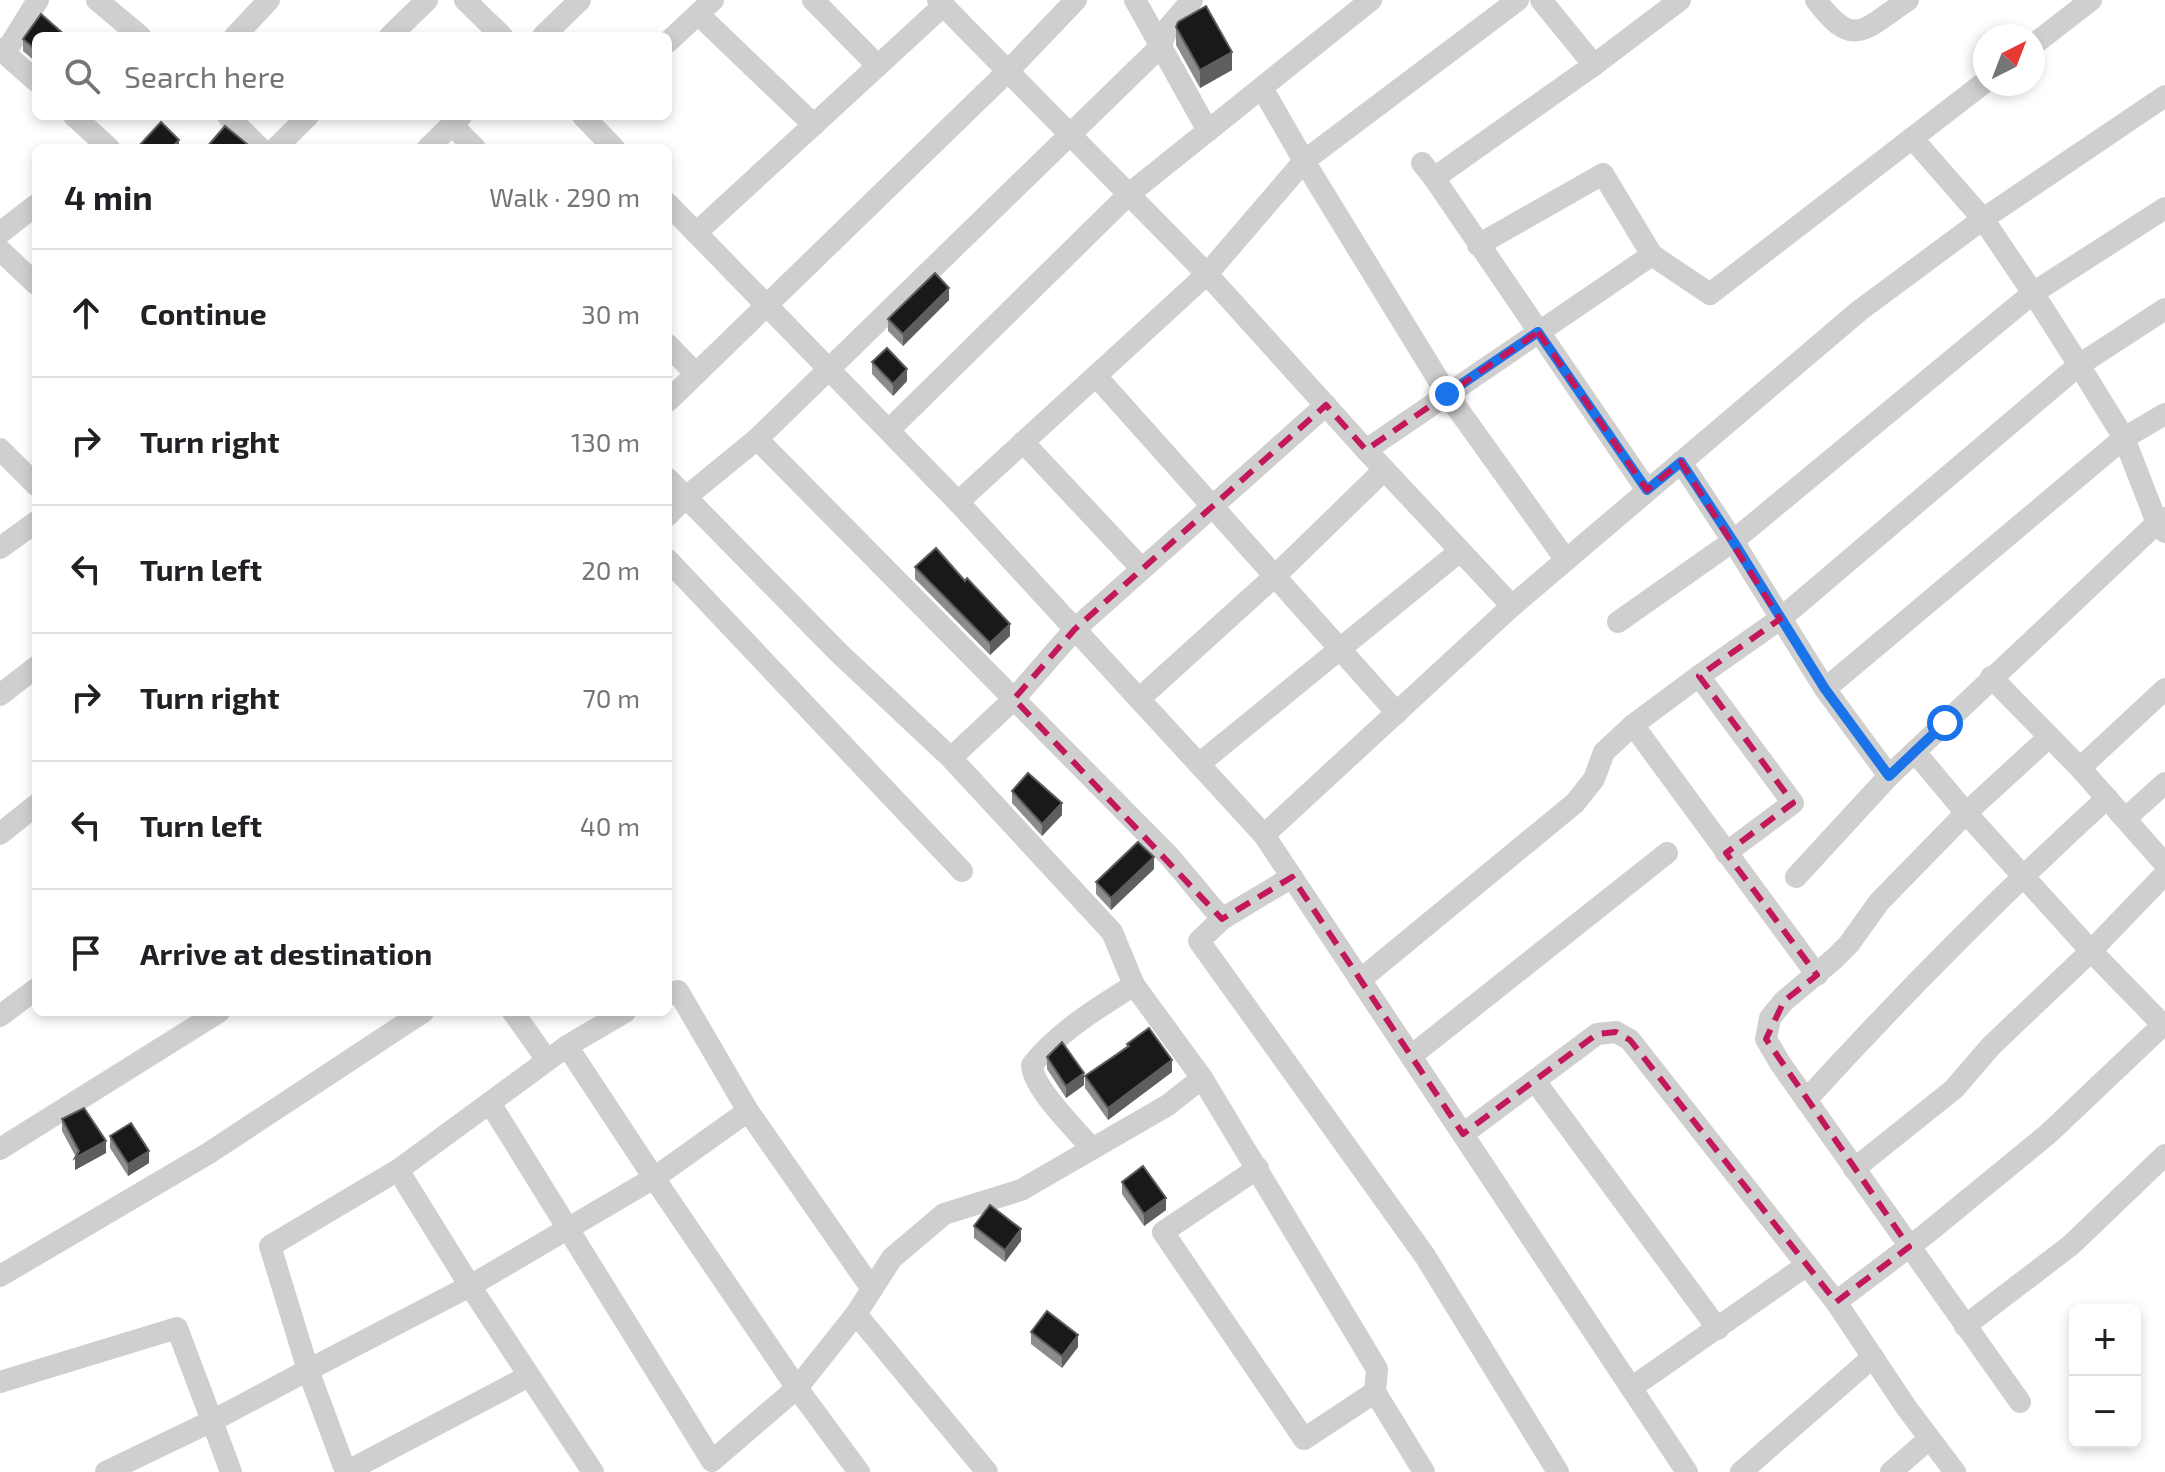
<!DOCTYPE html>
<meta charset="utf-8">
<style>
body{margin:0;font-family:"Exo 2",sans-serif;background:#f2f2f2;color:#202124}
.controls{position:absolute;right:24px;bottom:24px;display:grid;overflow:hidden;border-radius:12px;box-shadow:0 4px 12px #0003}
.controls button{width:72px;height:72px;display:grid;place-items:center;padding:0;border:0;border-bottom:2px solid #e0e0e0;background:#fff;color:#202124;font:40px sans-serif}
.compass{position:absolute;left:1973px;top:24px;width:72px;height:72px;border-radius:50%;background:#fff;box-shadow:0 4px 12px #0003;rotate:42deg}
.stop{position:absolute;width:24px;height:24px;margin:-18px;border:6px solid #1a73e8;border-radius:50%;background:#fff}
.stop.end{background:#1a73e8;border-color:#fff;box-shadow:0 2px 8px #0008}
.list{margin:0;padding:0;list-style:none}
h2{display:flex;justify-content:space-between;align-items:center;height:104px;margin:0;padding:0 32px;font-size:34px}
h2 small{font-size:26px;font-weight:400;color:#757577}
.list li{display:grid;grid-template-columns:52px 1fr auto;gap:24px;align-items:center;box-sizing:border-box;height:128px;padding:0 32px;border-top:2px solid #e0e0e0}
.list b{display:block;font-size:30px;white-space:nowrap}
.list em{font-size:26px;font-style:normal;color:#757577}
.icon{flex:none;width:44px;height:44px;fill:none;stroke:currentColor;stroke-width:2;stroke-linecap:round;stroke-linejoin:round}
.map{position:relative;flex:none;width:2165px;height:1472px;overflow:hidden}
.search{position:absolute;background:#fff;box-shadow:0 4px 12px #0003;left:32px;top:32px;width:640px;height:88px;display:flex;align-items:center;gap:20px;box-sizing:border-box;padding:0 28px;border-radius:12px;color:#757577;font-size:30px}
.panel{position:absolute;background:#fff;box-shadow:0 4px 12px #0003;left:32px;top:144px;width:640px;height:872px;border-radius:12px}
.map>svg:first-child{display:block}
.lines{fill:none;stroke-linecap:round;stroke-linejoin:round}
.minor{stroke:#cfcfcf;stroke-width:22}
.wall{fill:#8c8c8c}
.shaded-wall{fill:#5e5e5e}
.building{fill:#191919;stroke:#5e5e5e;stroke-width:2}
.route{stroke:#1a73e8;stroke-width:10}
.marked{fill:none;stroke:#c2185b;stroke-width:6;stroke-dasharray:16 10;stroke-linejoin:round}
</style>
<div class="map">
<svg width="2165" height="1472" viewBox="0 0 2165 1472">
<rect width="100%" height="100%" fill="#fff"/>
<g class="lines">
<g class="minor">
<path d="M 97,0 L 140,36"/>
<path d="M 465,0 L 502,36"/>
<path d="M 813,0 L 878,66"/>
<path d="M 938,0 L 1207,274 L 1366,450"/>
<path d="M 1135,0 L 1208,131"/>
<path d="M 1192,0 L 1168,28 L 1160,47 L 757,439 L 1170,857 L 1222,919 L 1292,877"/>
<path d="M 1541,0 L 1594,65 L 1680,0"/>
<path d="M 1816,0 C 1854,51 1864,29 1908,0"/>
<path d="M 698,14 L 814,125"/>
<path d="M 235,36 L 269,0"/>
<path d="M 390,36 L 427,0"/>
<path d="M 543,36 L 580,0"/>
<path d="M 668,42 L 713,0"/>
<path d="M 2033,45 L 2091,0"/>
<path d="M 0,49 L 36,81"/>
<path d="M 5,53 L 38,0"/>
<path d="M 1985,82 L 1710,294 L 1652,255 L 1366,450 L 1512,606 L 1859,311 L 1983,219 L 2165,96"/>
<path d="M 1262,88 L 1304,161 L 1518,0"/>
<path d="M 74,116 L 109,148"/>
<path d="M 228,116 L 260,148"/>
<path d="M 583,116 L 614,148"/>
<path d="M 452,125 L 475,148"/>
<path d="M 1912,138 L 1983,219 L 2033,293 L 2165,208"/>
<path d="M 276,148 L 308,116"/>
<path d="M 428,148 L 461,116"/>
<path d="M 1422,163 L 1434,178 L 1594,65"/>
<path d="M 1434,178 L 1647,490"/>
<path d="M 668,204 L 958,502 L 1264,835 L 1512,606"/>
<path d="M 0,233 L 36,205"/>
<path d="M 696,233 L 944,5"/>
<path d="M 1478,245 L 1603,174 L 1652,255"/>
<path d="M 0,250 L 36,284"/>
<path d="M 668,345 L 696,374"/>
<path d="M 1096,376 L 1397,713"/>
<path d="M 668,401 L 1008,71 L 1076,0"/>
<path d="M 889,430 L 1129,194 L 1371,0"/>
<path d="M 1023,442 L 1142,569"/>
<path d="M 0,449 L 36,485"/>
<path d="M 1681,462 L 1733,541 L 1825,689 L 1889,776 L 2157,523 L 2165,532"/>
<path d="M 668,479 L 839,653 L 951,758 L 1014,699 L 1075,629 L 1326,405"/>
<path d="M 958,502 L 1207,274 L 1304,161 L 1447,394 L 1566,560"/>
<path d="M 668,515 L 686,497 L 757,439"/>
<path d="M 0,548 L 36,522"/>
<path d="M 668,560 L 962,871"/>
<path d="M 1618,622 L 1733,541 L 2033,293 L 2079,365 L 2165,309"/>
<path d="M 1991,677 L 2080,768 L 2165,864"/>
<path d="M 1825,689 L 2124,438 L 2157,523 L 2165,518"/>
<path d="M 0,695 L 36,667"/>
<path d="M 1139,699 L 1275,576 L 1384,470"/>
<path d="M 1633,725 L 1817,975"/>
<path d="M 1915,752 L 1966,813 L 2091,951 L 2165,874"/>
<path d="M 951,758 L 1112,932 L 1134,985 L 1202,1078 L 1168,1105 L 1021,1190 L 944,1214 L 892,1258 L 856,1314 L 987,1472"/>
<path d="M 1199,764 L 1460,551"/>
<path d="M 2080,768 L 2165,689"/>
<path d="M 2126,818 L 2165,783"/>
<path d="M 0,834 L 36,805"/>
<path d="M 1264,835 L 1687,1472"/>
<path d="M 1726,853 L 1793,803 L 1699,676 L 1780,619 L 2079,365 L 2124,438 L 2165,414"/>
<path d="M 1796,877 L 1889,776"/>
<path d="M 1222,919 L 1199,941 L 1425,1256 L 1558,1472"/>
<path d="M 1360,980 L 1575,803 L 1594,779 L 1604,752 L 1633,725 L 1699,676"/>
<path d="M 668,995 L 678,991 L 748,1111 L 872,1289"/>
<path d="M 513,1012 L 547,1060"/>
<path d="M 0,1016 L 36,989"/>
<path d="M 567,1046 L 654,1178 L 470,1286 L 308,1370 L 270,1246 L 398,1170 L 567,1046 L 625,1012"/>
<path d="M 1411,1056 L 1667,853"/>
<path d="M 1202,1078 L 1377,1369 L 1375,1392 L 1304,1439 L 1163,1232 L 1258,1168"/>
<path d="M 1535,1081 L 1718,1329"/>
<path d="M 1806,1100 C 1902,995 2002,894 2107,798"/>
<path d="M 490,1103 L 712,1461 L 797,1388 L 856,1314"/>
<path d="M 748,1111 L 654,1178 L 797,1388 L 859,1472"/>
<path d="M 1463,1134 L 1597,1034 L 1616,1032 L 1630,1040 L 1836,1302 L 1906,1407 L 1955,1472"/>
<path d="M 0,1149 L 219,1012"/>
<path d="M 1092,1149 C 1076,1129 1033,1089 1032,1065 C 1059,1031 1098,1008 1134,985"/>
<path d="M 1854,1169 L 1954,1089 L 1991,1046 L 2091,951 L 2165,1027"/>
<path d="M 398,1170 L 470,1286 L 593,1472"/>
<path d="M 0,1276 L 209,1153 L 423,1012"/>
<path d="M 1836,1302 L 1926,1234 L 2048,1134 L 2165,1023"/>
<path d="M 1965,1326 L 2071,1245 L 2165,1155"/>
<path d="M 0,1382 L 177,1328 L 212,1421 L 106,1472"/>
<path d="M 1631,1388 L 1807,1265"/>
<path d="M 1375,1392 L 1424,1472"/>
<path d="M 2020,1402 L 1780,1063 L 1766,1039 L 1770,1018 L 1784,1001 L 1834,959 L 1849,944 L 1879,902 L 1966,813 L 2049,737"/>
<path d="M 231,1472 L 212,1421 L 308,1370 L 346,1472"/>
<path d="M 346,1472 L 529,1376"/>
<path d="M 1741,1472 L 1873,1357"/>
<path d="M 1891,1472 L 1929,1439"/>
</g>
</g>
<g class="wall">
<path d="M 1176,27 L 1232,70 L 1200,88 L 1176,45 Z"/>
<path d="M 36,36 L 36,62 L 23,51 L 23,39 Z"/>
<path d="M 949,300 L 903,346 L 888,331 L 888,319 Z"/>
<path d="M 872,362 L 907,381 L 893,396 L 872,374 Z"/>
<path d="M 915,567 L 1010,636 L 990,655 L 915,579 Z"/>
<path d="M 1012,791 L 1062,815 L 1042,836 L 1012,803 Z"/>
<path d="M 1154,869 L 1111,910 L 1096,894 L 1096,882 Z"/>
<path d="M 1127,1044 L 1172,1072 L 1108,1120 L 1085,1088 L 1085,1076 L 1127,1046 Z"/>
<path d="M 1047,1057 L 1084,1085 L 1066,1098 L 1047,1069 Z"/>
<path d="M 62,1119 L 106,1153 L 75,1170 L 76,1157 L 62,1131 Z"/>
<path d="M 110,1136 L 149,1163 L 128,1176 L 110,1148 Z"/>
<path d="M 1122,1182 L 1166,1210 L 1144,1226 L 1122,1194 Z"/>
<path d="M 974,1226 L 1021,1241 L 1005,1262 L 974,1238 Z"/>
<path d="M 1031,1332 L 1078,1347 L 1062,1368 L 1031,1344 Z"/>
</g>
<g class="shaded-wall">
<path d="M 1232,52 L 1232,70 L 1200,88 L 1200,70 Z"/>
<path d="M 179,140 L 179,148 L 171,148 Z"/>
<path d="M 949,288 L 949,300 L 903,346 L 903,334 Z"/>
<path d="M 907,369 L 907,381 L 893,396 L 893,384 Z"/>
<path d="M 1010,624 L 1010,636 L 990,655 L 990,643 Z"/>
<path d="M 1062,803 L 1062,815 L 1042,836 L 1042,824 Z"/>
<path d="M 1154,857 L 1154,869 L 1111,910 L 1111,898 Z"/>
<path d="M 1172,1060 L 1172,1072 L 1108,1120 L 1108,1108 Z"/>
<path d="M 1084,1073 L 1084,1085 L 1066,1098 L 1066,1086 Z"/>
<path d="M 106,1141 L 106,1153 L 75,1170 L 75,1158 Z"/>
<path d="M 149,1151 L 149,1163 L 128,1176 L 128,1164 Z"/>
<path d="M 1166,1198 L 1166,1210 L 1144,1226 L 1144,1214 Z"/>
<path d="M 1021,1229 L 1021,1241 L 1005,1262 L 1005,1250 Z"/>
<path d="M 1078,1335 L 1078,1347 L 1062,1368 L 1062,1356 Z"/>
</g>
<g class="building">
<path d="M 1206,6 L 1232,52 L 1200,70 L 1176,27 L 1178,22 Z"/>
<path d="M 41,14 L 66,36 L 36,36 L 36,50 L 23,39 Z"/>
<path d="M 161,122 L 179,140 L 171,148 L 137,148 Z"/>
<path d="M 225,126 L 247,144 L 243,148 L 206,148 Z"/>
<path d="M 935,273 L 949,288 L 903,334 L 888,319 Z"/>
<path d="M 887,348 L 907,369 L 893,384 L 872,362 Z"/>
<path d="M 936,548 L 965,581 L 967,578 L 1010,624 L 990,643 L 915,567 Z"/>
<path d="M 1028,773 L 1062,803 L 1042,824 L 1012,791 Z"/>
<path d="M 1138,842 L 1154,857 L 1111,898 L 1096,882 Z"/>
<path d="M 1149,1028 L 1172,1060 L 1108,1108 L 1085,1076 L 1129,1046 L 1127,1044 Z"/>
<path d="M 1062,1042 L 1084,1073 L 1066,1086 L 1047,1057 Z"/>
<path d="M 84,1108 L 106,1141 L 75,1158 L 79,1151 L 62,1119 Z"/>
<path d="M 131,1123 L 149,1151 L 128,1164 L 110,1136 Z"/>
<path d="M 1143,1166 L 1166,1198 L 1144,1214 L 1122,1182 Z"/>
<path d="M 990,1205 L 1021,1229 L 1005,1250 L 974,1226 Z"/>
<path d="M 1047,1311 L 1078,1335 L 1062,1356 L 1031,1332 Z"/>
</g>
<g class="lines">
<path class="route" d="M 1447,394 L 1538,332 L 1647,490 L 1681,462 L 1733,541 L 1825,689 L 1889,776 L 1945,723"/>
</g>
<path class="marked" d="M 1538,332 L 1647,490 L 1681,462 L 1780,619 L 1699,676 L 1793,803 L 1726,853 L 1817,975 L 1784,1001 L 1766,1039 L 1909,1247 L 1836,1302 L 1630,1040 L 1616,1032 L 1597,1034 L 1463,1134 L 1292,877 L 1222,919 L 1014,699 L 1075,629 L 1326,405 L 1366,450 Z"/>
</svg>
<div class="controls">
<button>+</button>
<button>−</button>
</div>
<svg class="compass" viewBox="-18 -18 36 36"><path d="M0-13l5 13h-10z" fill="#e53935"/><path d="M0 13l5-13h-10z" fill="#757577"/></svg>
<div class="stop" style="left:1945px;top:723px"></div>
<div class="stop end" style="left:1447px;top:394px"></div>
<div class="search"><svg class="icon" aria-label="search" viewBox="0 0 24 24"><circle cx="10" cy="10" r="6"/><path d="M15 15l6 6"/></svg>Search here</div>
<section class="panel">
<h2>4 min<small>Walk · 290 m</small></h2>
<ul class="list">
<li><svg class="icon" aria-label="ahead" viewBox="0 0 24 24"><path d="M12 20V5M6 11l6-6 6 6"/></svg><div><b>Continue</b></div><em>30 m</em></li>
<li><svg class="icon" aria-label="right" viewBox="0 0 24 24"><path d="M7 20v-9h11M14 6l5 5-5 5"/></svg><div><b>Turn right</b></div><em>130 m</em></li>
<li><svg class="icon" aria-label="left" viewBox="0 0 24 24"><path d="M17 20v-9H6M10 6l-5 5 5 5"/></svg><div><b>Turn left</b></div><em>20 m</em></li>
<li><svg class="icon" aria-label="right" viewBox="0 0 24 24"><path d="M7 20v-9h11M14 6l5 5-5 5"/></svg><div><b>Turn right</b></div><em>70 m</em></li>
<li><svg class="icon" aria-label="left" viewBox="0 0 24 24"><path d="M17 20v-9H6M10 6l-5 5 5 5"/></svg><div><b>Turn left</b></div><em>40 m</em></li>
<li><svg class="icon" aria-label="arrive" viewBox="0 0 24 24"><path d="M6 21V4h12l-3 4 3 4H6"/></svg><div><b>Arrive at destination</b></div></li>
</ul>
</section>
</div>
